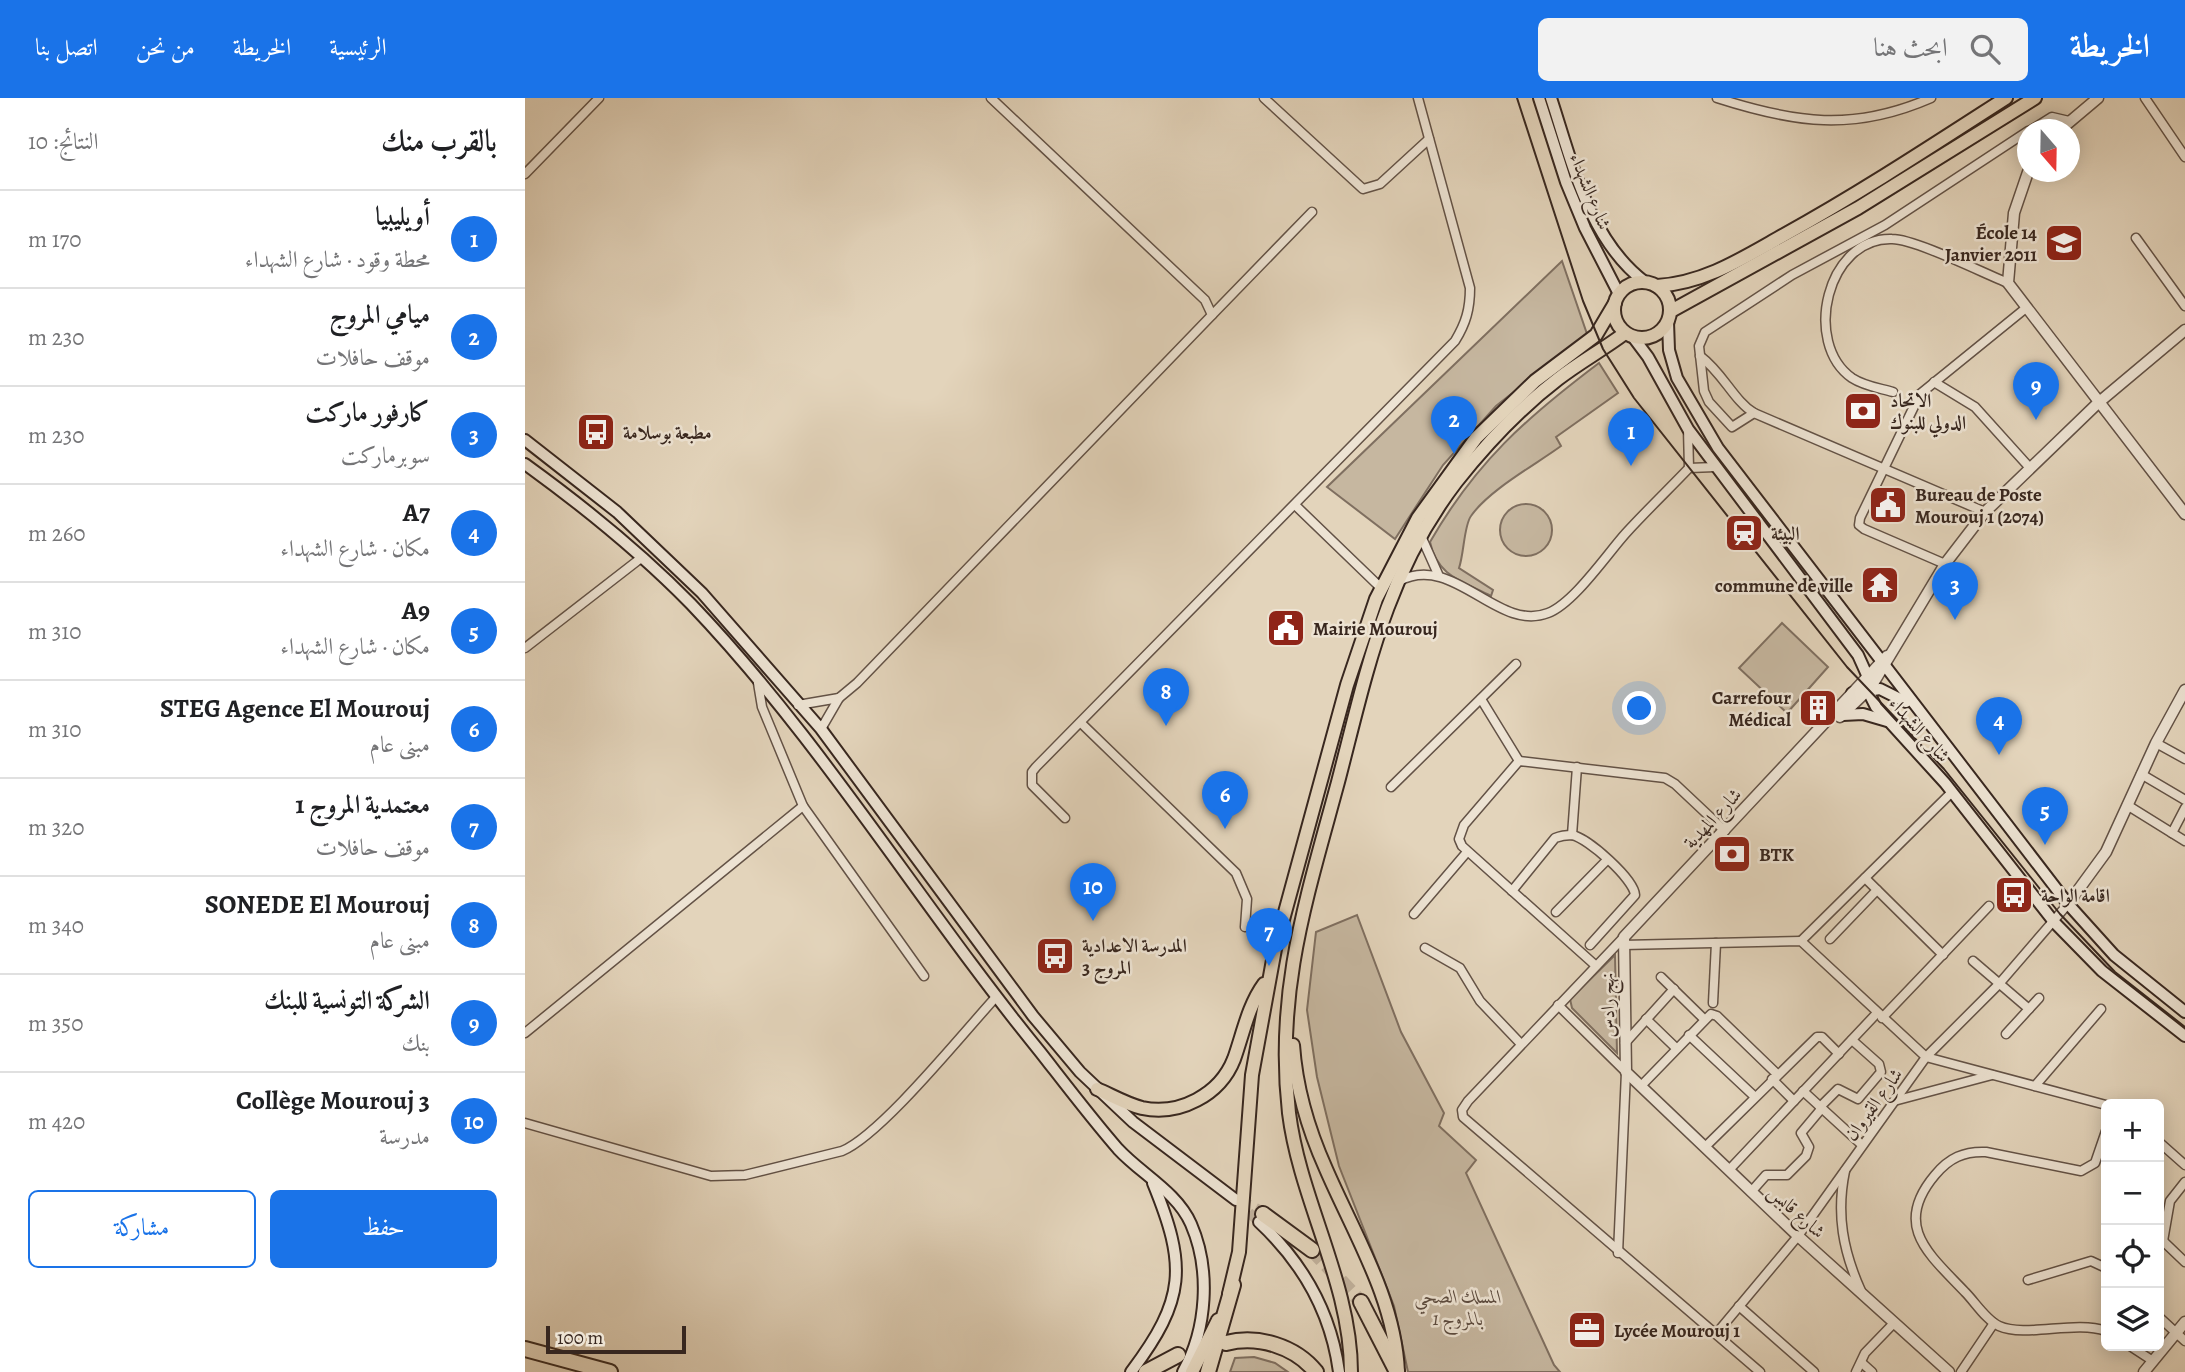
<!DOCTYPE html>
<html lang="ar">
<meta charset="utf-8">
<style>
body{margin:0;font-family:Alegreya,Amiri,serif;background:#f2f2f2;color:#202124;direction:rtl}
.controls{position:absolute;right:21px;bottom:21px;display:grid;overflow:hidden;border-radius:10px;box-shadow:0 4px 18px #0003}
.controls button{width:63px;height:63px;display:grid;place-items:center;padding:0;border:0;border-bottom:2px solid #e0e0e0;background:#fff;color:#202124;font:35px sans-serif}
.compass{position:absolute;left:1492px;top:21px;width:63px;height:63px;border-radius:50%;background:#fff;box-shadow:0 4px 18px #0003;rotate:160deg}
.scale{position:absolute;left:21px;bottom:18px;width:140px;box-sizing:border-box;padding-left:7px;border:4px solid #38271f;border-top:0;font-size:19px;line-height:24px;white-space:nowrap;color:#38271f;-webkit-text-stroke:5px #ede3d3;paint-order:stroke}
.you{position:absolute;left:1115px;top:611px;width:24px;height:24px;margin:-18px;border:5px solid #fff;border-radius:50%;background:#1a73e8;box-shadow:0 0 0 10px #1a73e833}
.badge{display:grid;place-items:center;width:46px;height:46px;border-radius:50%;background:#1a73e8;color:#fff;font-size:23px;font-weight:700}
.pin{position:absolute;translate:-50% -58px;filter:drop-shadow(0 2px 4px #0008)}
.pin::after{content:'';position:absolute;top:37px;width:24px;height:21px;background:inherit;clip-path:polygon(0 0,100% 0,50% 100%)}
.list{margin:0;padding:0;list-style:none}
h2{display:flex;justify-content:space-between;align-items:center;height:91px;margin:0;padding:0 28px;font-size:30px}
h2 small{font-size:23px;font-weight:400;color:#757577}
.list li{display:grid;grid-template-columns:46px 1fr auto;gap:21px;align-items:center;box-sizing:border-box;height:98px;padding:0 28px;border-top:2px solid #e0e0e0}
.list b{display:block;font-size:26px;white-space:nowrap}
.list p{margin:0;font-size:23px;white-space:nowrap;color:#757577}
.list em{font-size:23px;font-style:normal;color:#757577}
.actions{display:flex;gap:14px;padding:21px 28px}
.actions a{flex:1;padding:16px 0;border:2px solid #1a73e8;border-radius:10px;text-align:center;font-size:24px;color:#1a73e8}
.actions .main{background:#1a73e8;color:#fff}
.icon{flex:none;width:38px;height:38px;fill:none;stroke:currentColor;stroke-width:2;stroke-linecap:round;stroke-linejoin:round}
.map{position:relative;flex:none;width:1660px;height:1274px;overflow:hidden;direction:ltr}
header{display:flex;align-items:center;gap:42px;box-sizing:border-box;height:98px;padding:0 35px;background:#1a73e8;color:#fff}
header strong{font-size:33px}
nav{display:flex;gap:38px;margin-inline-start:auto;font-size:24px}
.search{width:490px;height:63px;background:#f2f2f2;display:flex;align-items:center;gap:18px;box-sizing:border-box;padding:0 24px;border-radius:10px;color:#757577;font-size:26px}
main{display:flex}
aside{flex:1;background:#fff}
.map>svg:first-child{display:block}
.green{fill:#c6b7a0;stroke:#7f6f60;stroke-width:2}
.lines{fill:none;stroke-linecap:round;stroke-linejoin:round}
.secondary-tunnel{stroke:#c1b19c;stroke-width:10;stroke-dasharray:10 5;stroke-linecap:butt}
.motorway-tunnel{stroke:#c1b19c;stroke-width:14;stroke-dasharray:14 7;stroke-linecap:butt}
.minor-casing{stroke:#635246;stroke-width:11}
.tertiary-casing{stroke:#635246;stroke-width:13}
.secondary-casing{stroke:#38271f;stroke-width:14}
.trunk-casing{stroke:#38271f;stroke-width:16}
.motorway-casing{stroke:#38271f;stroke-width:18}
.minor{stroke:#ede3d3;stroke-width:8}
.tertiary{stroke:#ede3d3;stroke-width:10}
.secondary{stroke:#ede3d3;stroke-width:10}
.trunk{stroke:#e3d4bb;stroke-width:12}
.motorway{stroke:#e3d4bb;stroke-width:14}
.tram{stroke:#38271f;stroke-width:2}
.labels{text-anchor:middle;stroke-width:5;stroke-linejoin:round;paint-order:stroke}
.street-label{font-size:19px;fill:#38271f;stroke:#ede3d3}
.poi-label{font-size:19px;font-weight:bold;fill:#38271f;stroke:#ede3d3;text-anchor:start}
.park-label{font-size:19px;font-style:italic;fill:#5c4b3f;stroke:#ede3d3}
</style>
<header>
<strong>الخريطة</strong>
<div class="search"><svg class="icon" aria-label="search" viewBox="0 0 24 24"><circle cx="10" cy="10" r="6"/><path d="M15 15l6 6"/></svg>ابحث هنا</div>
<nav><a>الرئيسية</a><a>الخريطة</a><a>من نحن</a><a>اتصل بنا</a></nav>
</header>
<main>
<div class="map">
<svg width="1660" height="1274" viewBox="0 0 1660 1274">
<rect width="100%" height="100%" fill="#e3d4bb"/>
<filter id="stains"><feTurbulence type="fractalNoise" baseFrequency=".00286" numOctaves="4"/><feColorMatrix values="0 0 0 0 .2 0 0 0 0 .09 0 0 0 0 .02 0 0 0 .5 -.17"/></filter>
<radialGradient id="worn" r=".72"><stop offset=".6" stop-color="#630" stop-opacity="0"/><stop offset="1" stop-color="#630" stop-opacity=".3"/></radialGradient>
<g class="green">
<path d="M 1037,163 L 1062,236 L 971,308 L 918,367 L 870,441 L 802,389 Z"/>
<path d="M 1074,265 L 1093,295 L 1031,339 L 1036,348 C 1010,367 964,392 946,418 C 939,427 939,456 934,470 L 968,492 L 966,498 C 937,483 912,478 905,444 C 951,364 1001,320 1074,265 Z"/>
<circle cx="1001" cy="432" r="26"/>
<path d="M 1257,525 L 1303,569 L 1262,615 L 1214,570 Z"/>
<path d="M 832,817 L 876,934 L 919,1015 L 914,1028 L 951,1062 L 941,1075 L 1029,1267 L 1035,1274 L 883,1274 L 869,1208 L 814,1068 L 792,979 L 782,912 L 791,834 Z"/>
<path d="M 1090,857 L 1092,955 L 1047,910 L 1045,901 Z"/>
<path d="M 729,1259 L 750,1265 L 763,1274 L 705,1274 L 710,1260 Z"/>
</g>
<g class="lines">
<path class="secondary-tunnel" d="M 713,1104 L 734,1124"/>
<g class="motorway-tunnel">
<path d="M 711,1102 L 738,1116"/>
<path d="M 787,1152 L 836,1204"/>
</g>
<defs>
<g id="minor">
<path d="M 739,0 L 838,91 L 855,86 L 904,41"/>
<path d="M 1192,0 C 1270,25 1328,34 1406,0"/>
<path d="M 1620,0 L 1660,59"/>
<path d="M 1506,32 L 1527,19 L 1544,23"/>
<path d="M 0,76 L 74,0"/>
<path d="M 1611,140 L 1660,208"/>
<path d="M 687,217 L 787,114"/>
<path d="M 1175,258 C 1198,275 1209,303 1229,315 L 1460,414"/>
<path d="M 1409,284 L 1450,309 L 1505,370"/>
<path d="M 1368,294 C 1354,290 1339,288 1327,280 C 1277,245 1302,139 1367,141 C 1390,141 1458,175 1483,185"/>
<path d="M 1229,315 L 1207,329 L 1184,304 L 1179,293 L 1174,248 L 1180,234 L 1267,177 L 1360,127 L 1503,33"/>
<path d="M 1163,331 L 1164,370"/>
<path d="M 770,407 L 856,490"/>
<path d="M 896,438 L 913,476"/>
<path d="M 1420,466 L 1339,431 L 1334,427 L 1335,420 L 1395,296 L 1501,210"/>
<path d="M 874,483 C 929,454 972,535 1023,515 C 1049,505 1082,456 1101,435 C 1121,413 1143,392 1164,370 L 1190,369"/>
<path d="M 0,550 L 116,460"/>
<path d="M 233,585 L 237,609 L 278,708 L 399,878"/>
<path d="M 956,601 L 994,663"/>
<path d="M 273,607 L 314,600 L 332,585 L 687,217 L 680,202 L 466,0"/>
<path d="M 556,625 L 711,775 L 722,801 L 720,829"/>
<path d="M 296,631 L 314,600"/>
<path d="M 1631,645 L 1660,661"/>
<path d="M 1616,676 L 1660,702"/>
<path d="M 866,689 L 991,566"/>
<path d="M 1602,707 L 1660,743"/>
<path d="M 540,720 L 507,687 L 507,674 L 511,669 L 930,243 C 941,225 945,211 945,190 L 893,0"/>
<path d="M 1647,735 L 1660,710"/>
<path d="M 1047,737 L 1052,669"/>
<path d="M 1340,780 L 1418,857"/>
<path d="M 987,793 L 1030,740 C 1035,738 1041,737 1047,737 C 1063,740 1109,781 1110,797 L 1065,847"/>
<path d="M 1031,814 L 1082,762"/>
<path d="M 889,816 L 942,754"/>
<path d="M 1099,839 L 943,1003 L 937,1012 L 938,1019 L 1235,1274"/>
<path d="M 1305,841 L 1352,792"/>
<path d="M 1276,843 L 1427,694"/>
<path d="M 1098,847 L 1276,843 L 1401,959 L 1581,1007"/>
<path d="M 900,850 L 935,870 L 955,903 L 995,945"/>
<path d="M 1448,863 L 1504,911"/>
<path d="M 1070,867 L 937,748 L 934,741 L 939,727 L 994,663 L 1140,680 L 1150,686 L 1200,733"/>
<path d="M 1136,879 L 1179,921"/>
<path d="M 1188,905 L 1191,845"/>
<path d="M 1033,907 L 1101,974 L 1093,1155"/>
<path d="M 1357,920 L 1464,808"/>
<path d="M 1121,921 L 1151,950"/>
<path d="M 0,935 L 278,708"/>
<path d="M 1481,936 L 1514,900"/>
<path d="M 1164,937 L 1229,998"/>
<path d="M 1100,945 L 1149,891"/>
<path d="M 1247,981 L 1269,1003"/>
<path d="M 1116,988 L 1186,916 L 1192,918 L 1252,976"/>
<path d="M 1510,988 L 1576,911"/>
<path d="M 1278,993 L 1337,1047"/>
<path d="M 1369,1003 L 1467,977"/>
<path d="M 1295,1009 L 1313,991 L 1333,1001 L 1356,974 L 1354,966 L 1327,942"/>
<path d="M 0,1025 L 186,1078 L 220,1077 L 317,1053 C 356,1037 438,935 471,899"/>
<path d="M 1581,1033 L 1570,1065 L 1556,1073 L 1461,1054 C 1439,1053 1424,1060 1410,1077 C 1367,1128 1404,1156 1440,1194 C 1450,1204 1461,1222 1474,1228 C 1501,1240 1550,1222 1581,1233"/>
<path d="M 1634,1044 L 1660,1067"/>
<path d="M 1180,1049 L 1292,939 L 1297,939 L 1314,956"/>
<path d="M 1204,1072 L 1352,915"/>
<path d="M 1320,1073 C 1311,1116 1318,1153 1336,1193"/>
<path d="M 1226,1094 L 1241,1077 L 1262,1077 L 1281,1058 L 1284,1049 L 1276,1035 L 1297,1010"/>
<path d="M 1638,1143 L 1645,1103 L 1660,1084"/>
<path d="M 1634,1147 L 1638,1143 L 1660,1164"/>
<path d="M 1503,1182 L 1566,1163 L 1581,1170"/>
<path d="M 1214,1208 L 1289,1274"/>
<path d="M 1634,1219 L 1660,1243"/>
<path d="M 1191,1236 L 1273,1138 L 1401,959 L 1474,886 L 1543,806"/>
<path d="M 1605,1248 L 1628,1263"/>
<path d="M 1337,1265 L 1347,1274"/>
<path d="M 1331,1274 L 1340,1255 L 1368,1226"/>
<path d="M 1436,1274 L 1469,1225"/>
</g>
<g id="tertiary">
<path d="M 1535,32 L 1573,0"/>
<path d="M 1503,74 L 1489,115 L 1483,185 L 1660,416"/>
<path d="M 1362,558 L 1099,839 L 1101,974 L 1273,1138 L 1424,1274"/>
<path d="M 1315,619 L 1346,589 L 1420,466 L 1460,414 L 1573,305 L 1660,232"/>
<path d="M 1543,806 L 1581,754 L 1631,645 L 1660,592"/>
<path d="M 1619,1274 L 1660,1224"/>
</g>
<g id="secondary">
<path d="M 1014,0 L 1041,84 L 1060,130 L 1094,196"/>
<path d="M 1026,0 C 1047,64 1064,142 1120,184"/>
<path d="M 1143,224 L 1144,252 L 1152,280 L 1193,350 L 1543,806 L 1589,857 L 1660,914"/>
<path d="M 1108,239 L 1123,259 L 1163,331 L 1333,557 L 1342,577 L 1343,593 L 1351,609 L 1420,685 L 1529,824 L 1577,873 L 1660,938"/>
<path d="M 0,342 L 92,414 L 177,495 L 296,631 L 508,918 L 555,974 L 608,1024 L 711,1102"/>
<path d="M 0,366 C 58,408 116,455 166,506 C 297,643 396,808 516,955 C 541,987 566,1020 593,1051 C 616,1076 652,1094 666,1126 C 686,1172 682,1231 658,1274"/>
<path d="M 1327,595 L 1355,591 L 1381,604"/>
<path d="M 1318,617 L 1338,616 L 1362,623"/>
<path d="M 734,1124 C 778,1165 806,1214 814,1274"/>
<path d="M 606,1274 C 661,1201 662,1168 628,1085"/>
</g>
<g id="trunk">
<circle cx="1117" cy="212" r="28"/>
<path d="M 1132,188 C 1180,185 1218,160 1259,137 C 1335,95 1408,47 1481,0"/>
<path d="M 1146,213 L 1333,110 L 1510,0"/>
<path d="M 768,947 C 771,990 783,1031 801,1071 C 829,1136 870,1201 873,1274"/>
<path d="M 572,991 C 586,997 601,1006 617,1010 C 654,1018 695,997 709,961 C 718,936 723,908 739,886"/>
<path d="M 704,1196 L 714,1154 L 727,977 L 750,851 L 822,587 L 851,501 L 893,420 L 951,340 L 1010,283 L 1071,237 L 1090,205"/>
<path d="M 667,1274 L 693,1222"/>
<path d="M 826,1274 C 826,1185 775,1103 764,1015 C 750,893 782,799 813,684 C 842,573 860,477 931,384 C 961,346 995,310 1033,281 C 1055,264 1079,251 1100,235"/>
</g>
<g id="motorway">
<path d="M 738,1116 L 787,1152"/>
<path d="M 836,1204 L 872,1274"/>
<path d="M 701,1245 C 733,1237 770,1248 791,1274"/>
<path d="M 0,1251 L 85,1274"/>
<path d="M 621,1274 L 653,1257"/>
<path d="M 683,1274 L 708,1187"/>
</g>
</defs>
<use href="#minor" class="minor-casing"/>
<use href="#tertiary" class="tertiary-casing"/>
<use href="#secondary" class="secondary-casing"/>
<use href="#trunk" class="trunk-casing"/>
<use href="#motorway" class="motorway-casing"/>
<use href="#minor" class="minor"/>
<use href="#tertiary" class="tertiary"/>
<use href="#secondary" class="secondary"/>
<use href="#trunk" class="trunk"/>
<use href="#motorway" class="motorway"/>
<path class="tram" d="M 992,0 L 1058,203 L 1078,251 L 1109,300 L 1322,569 L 1419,671 L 1535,816 L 1590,874 L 1660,929"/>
</g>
<defs>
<symbol id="school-square" viewBox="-11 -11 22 22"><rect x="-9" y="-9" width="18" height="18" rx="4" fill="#8f2418" stroke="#ede3d3"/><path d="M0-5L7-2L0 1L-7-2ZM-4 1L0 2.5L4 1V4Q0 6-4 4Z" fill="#fff"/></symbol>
<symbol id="bank-square" viewBox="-11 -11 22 22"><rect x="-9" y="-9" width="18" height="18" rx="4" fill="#8f2418" stroke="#ede3d3"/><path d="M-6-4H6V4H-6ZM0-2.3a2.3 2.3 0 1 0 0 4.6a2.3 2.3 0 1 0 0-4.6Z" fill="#fff"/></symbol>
<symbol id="bus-square" viewBox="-11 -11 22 22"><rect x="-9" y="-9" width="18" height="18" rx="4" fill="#8f2418" stroke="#ede3d3"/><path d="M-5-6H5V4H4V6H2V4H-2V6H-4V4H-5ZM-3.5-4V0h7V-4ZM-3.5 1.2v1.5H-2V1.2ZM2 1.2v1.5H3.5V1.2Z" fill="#fff"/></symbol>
<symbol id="civic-square" viewBox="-11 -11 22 22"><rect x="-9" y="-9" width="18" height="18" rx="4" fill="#8f2418" stroke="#ede3d3"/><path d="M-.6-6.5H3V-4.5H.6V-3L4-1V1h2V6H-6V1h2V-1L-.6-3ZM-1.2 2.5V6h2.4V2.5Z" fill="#fff"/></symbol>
<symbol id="station-square" viewBox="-11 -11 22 22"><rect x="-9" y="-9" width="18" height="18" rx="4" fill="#8f2418" stroke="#ede3d3"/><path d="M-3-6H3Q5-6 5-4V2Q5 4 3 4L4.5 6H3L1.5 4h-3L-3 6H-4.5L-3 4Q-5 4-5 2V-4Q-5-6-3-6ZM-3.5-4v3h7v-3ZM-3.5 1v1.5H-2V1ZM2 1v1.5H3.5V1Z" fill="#fff"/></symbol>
<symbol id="temple-square" viewBox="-11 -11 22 22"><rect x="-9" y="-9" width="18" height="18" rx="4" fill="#8f2418" stroke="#ede3d3"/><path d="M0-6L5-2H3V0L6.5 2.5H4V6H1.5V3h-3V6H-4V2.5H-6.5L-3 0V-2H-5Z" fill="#fff"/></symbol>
<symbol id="building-square" viewBox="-11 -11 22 22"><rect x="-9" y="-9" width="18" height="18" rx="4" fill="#8f2418" stroke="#ede3d3"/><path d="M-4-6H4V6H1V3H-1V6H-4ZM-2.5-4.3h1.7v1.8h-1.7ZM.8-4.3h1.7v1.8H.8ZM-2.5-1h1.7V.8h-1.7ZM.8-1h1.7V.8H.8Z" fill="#fff"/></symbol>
<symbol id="office-square" viewBox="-11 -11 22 22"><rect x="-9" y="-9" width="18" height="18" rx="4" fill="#8f2418" stroke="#ede3d3"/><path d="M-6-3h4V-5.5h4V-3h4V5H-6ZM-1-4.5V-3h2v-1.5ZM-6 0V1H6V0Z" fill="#fff"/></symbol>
</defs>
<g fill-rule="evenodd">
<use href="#school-square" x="1517" y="123" width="44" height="44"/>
<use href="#bank-square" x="1316" y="291" width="44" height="44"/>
<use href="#bus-square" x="49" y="312" width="44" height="44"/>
<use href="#civic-square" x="1341" y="385" width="44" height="44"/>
<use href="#station-square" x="1197" y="413" width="44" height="44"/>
<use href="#temple-square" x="1333" y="465" width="44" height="44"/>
<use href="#civic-square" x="739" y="508" width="44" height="44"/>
<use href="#building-square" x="1271" y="588" width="44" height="44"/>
<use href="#bank-square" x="1185" y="734" width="44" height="44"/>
<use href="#bus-square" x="1467" y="775" width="44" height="44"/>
<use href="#bus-square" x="508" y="836" width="44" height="44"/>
<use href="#office-square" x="1040" y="1210" width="44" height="44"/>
</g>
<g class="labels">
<g class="street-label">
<text transform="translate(1066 93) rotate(68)" y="7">شارع الشهداء</text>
<text transform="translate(1395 631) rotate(48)" y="7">شارع الشهداء</text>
<text transform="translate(1187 720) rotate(-47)" y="7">شارع المهدية</text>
<text transform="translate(1082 907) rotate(-91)" y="7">نهج رادس</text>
<text transform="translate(1348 1006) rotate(-54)" y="7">شارع القيروان</text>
<text transform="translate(1272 1113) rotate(42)" y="7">شارع قابس</text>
</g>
<g class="poi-label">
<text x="1512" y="141" text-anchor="end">École 14<tspan x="1512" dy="22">Janvier 2011</tspan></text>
<text x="1365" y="309">الاتحاد<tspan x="1365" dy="22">الدولي للبنوك</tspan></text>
<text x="98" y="341">مطبعة بوسلامة</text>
<text x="1390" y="403">Bureau de Poste<tspan x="1390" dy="22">Mourouj 1 (2074)</tspan></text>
<text x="1246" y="442">البيئة</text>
<text x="1328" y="494" text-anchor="end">commune de ville</text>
<text x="788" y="537">Mairie Mourouj</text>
<text x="1266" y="606" text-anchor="end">Carrefour<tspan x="1266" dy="22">Médical</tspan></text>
<text x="1234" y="763">BTK</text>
<text x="1516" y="804">اقامة الواحة</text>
<text x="557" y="854">المدرسة الاعدادية<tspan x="557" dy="22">المروج 3</tspan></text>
<text x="1089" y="1239">Lycée Mourouj 1</text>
</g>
<g class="park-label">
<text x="933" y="1205">المسلك الصحي<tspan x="933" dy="22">بالمروج 1</tspan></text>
</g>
</g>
<rect width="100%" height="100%" filter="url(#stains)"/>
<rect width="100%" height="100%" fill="url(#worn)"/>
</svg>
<div class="controls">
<button>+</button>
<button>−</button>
<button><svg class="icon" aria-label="locate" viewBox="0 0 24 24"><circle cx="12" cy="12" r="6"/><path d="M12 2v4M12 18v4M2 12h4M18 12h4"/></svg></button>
<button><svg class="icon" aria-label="layers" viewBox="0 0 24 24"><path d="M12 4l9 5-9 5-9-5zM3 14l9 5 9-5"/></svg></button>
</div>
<svg class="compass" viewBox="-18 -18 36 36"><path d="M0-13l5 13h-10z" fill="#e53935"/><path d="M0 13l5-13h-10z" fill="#757577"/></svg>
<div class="scale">100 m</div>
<div class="you"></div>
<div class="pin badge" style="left:1106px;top:368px">1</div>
<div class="pin badge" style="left:929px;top:356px">2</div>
<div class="pin badge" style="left:1430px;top:522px">3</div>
<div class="pin badge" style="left:1474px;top:657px">4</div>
<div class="pin badge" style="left:1520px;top:747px">5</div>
<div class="pin badge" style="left:700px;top:731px">6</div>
<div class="pin badge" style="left:744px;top:868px">7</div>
<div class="pin badge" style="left:641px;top:628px">8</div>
<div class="pin badge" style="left:1511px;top:322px">9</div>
<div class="pin badge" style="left:568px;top:823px">10</div>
</div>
<aside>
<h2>بالقرب منك<small>النتائج: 10</small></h2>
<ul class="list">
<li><span class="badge">1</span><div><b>أويليبيا</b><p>محطة وقود · شارع الشهداء</p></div><em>170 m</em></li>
<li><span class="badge">2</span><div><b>ميامي المروج</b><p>موقف حافلات</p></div><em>230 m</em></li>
<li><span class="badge">3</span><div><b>كارفور ماركت</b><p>سوبرماركت</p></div><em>230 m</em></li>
<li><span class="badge">4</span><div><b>A7</b><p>مكان · شارع الشهداء</p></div><em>260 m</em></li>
<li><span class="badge">5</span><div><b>A9</b><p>مكان · شارع الشهداء</p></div><em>310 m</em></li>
<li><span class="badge">6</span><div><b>STEG Agence El Mourouj</b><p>مبنى عام</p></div><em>310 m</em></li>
<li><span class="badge">7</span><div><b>معتمدية المروج 1</b><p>موقف حافلات</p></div><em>320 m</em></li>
<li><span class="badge">8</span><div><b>SONEDE El Mourouj</b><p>مبنى عام</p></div><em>340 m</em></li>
<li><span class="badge">9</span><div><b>الشركة التونسية للبنك</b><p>بنك</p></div><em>350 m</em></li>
<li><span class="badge">10</span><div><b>Collège Mourouj 3</b><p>مدرسة</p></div><em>420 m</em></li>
</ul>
<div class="actions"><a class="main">حفظ</a><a>مشاركة</a></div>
</aside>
</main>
